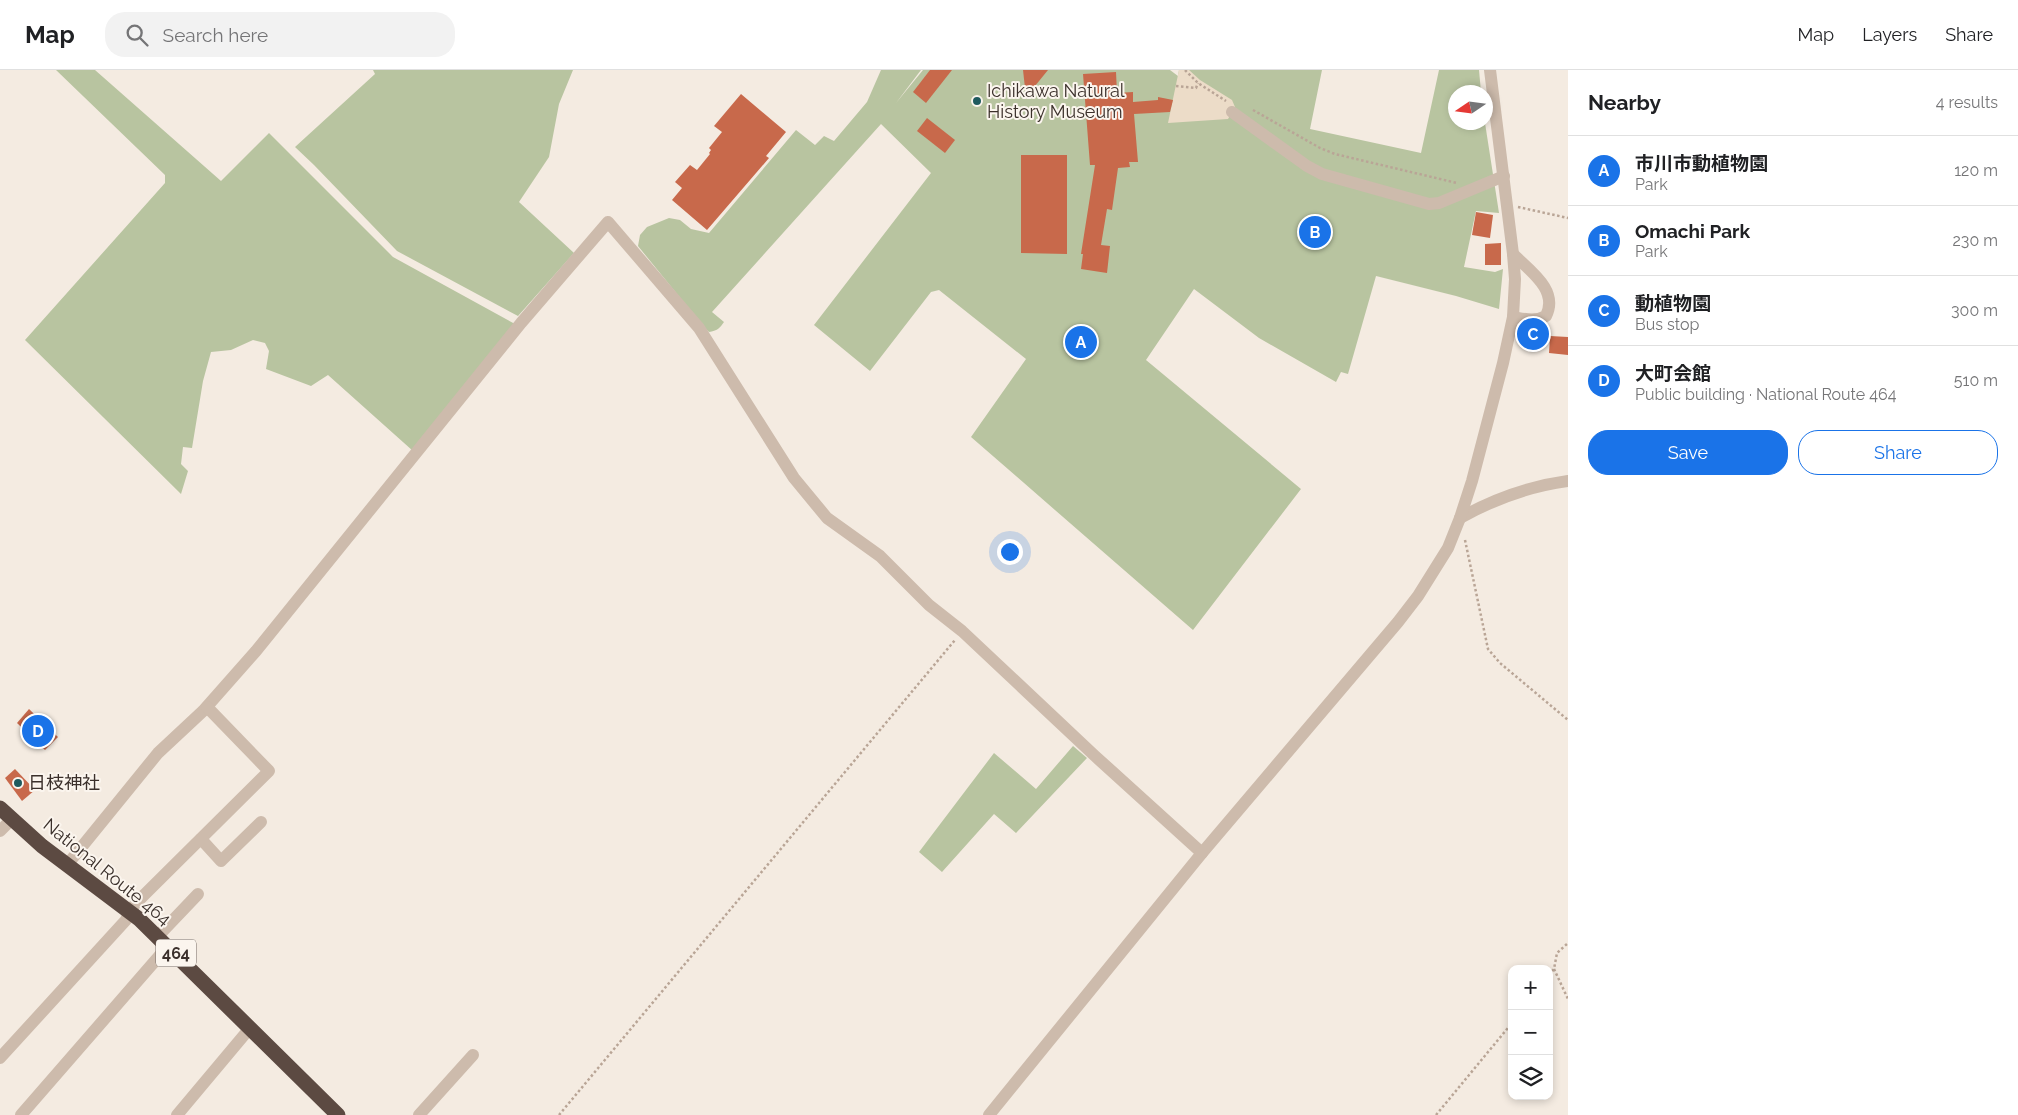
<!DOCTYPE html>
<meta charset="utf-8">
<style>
body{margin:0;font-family:Raleway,"Noto Sans JP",sans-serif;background:#f2f2f2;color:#202124}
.controls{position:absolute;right:15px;bottom:15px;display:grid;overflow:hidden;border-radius:10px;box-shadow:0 2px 8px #0003}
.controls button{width:45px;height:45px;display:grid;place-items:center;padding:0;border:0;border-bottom:1px solid #e0e0e0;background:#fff;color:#202124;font:25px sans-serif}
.compass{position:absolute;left:1448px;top:15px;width:45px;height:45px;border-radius:50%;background:#fff;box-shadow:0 2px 8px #0003;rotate:257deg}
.you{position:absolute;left:1009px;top:481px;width:18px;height:18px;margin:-12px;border:4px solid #fff;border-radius:50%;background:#1a73e8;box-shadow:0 0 0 8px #1a73e833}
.badge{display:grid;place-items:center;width:32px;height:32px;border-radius:50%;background:#1a73e8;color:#fff;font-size:16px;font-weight:700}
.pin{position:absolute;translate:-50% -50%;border:2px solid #fff;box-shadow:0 1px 5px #0006}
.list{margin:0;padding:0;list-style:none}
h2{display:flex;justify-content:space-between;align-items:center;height:65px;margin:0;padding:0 20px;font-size:21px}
h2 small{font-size:16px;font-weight:400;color:#757577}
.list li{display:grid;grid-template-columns:32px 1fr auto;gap:15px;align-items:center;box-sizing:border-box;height:70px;padding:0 20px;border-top:1px solid #e0e0e0}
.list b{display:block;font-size:19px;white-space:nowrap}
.list p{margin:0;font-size:16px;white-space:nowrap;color:#757577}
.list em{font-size:16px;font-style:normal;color:#757577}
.actions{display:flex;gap:10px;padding:15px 20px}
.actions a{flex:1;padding:11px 0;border:1px solid #1a73e8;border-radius:20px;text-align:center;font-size:18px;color:#1a73e8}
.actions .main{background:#1a73e8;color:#fff}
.icon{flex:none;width:28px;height:28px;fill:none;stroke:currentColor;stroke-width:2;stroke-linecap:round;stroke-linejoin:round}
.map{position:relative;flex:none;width:1568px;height:1045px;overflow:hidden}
header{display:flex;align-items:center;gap:30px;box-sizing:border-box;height:70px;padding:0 25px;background:#fff;border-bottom:1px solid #e0e0e0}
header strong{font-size:24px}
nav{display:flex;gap:28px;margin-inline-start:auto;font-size:18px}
.search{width:350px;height:45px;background:#f2f2f2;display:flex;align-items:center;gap:12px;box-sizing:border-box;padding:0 18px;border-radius:20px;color:#757577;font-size:19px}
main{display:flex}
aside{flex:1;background:#fff}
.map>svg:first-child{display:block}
.green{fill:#b8c4a0}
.plaza{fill:#ecdcc8}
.building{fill:#c8694b}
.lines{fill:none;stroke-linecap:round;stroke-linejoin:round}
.path{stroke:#b9a596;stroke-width:2.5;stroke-dasharray:2.5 2.5;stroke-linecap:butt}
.minor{stroke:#cdbbac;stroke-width:12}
.highway{stroke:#5c4a42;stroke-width:15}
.poi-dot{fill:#1f5a5e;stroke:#fbf5ee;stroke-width:2}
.labels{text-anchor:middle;stroke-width:4;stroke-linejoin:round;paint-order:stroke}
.shield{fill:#fbf5ee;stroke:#756b66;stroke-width:1}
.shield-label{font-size:16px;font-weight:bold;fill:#3b302b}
.poi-label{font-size:18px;fill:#3b302b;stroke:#fbf5ee;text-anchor:start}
.street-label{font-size:18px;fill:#3b302b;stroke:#fbf5ee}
</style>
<header>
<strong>Map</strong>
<div class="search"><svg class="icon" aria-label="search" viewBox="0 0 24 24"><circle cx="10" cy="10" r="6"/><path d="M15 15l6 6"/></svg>Search here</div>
<nav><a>Map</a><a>Layers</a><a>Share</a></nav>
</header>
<main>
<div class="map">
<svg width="1568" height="1045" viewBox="0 0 1568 1045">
<rect width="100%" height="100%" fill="#f4ebe1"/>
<g class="green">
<path d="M 56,0 L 95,0 L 221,111 L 269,63 L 393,187 L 515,254 L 413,381 L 328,305 L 311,316 L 266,299 L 269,281 L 265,273 L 253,270 L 231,280 L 211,282 L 203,311 L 192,378 L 183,377 L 181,394 L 188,401 L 181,424 L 25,270 L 165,113 L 165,105 Z"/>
<path d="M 373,0 L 573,0 L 559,34 L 549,87 L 519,132 L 574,183 L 518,246 L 397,181 L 314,95 L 295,77 L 375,4 Z"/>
<path d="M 881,0 L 921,0 L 896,33 L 923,0 L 1170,0 L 1178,6 L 1179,0 L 1322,0 L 1310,59 L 1421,83 L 1439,0 L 1479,0 L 1481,22 L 1456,22 L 1456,52 L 1485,53 L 1499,143 L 1476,141 L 1464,197 L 1495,202 L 1503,199 L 1499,239 L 1456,226 L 1376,206 L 1348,304 L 1341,302 L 1336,312 L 1259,268 L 1194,219 L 1146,290 L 1301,419 L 1193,560 L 971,367 L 1026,289 L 939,220 L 931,222 L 870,301 L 814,255 L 931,103 L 881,54 L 712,242 L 724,252 C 720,258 717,261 709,262 L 703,256 L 638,176 L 640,165 L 647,157 L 669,148 L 680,150 L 691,159 L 709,163 L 796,60 L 815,75 L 824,66 L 834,71 L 867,32 Z"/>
<path d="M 1073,676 L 1087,688 L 1016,763 L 994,744 L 942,802 L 919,782 L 994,683 L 1036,719 Z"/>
</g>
<path class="plaza" d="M 1179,0 L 1189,0 L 1200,10 L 1232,30 L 1235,37 L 1228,49 L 1168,53 Z"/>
<g class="building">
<path d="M 930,0 L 952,0 L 926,33 L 913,22 Z"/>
<path d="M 1023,0 L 1048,0 L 1026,27 Z"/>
<path d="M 1116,2 L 1117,23 L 1133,22 L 1133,32 L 1158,30 L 1158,27 L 1173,30 L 1170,42 L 1134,44 L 1138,92 L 1129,92 L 1130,97 L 1118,98 L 1112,140 L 1107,139 L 1101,175 L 1110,176 L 1107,203 L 1081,199 L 1083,184 L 1081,184 L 1095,95 L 1090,95 L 1083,4 Z"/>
<path d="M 741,24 L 786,62 L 766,86 L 769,88 L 707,160 L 672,130 L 682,118 L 675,112 L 690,95 L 697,100 L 710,84 L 709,83 L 711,80 L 709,78 L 722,62 L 714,56 Z"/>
<path d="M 927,48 L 955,70 L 945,83 L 917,61 Z"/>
<path d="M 1021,85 L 1067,85 L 1067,184 L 1021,183 Z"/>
<path d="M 1476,142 L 1493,145 L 1490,168 L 1472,165 Z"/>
<path d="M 1501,173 L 1501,195 L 1485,195 L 1485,174 Z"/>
<path d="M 1550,266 L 1568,267 L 1568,285 L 1549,283 Z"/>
<path d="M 29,639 L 58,667 L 45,680 L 17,653 Z"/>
<path d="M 15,699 L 35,720 L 22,731 L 5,708 Z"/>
</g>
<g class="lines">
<g class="path">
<path d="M 1185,0 L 1198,13 L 1226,31"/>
<path d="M 1176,16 L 1196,18 L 1198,13"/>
<path d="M 1253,40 L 1320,78 L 1335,84 L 1457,113"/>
<path d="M 1518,137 L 1568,148"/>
<path d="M 1465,470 L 1488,579 L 1500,593 L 1568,650"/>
<path d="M 1554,899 L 1568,929"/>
<path d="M 1549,905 L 1554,899 L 1557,883 L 1568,873"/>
<path d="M 559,1045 L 955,570"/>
<path d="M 1436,1045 L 1512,953"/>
</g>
<g class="minor">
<path d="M 1232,42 L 1307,96 L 1322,104 L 1429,134 L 1439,133 L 1504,106"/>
<path d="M 1513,247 C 1525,249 1535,252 1546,246 C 1559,220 1530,201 1513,184"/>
<path d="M 1460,448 C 1492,430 1531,416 1568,411"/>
<path d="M 0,761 L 12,749"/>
<path d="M 201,769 L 221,791 L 261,752"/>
<path d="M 67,795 L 158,683 L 203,641 L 256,581 L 521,253 L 608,152 L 699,258 L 794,408 L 827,448 L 880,486 L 929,535 L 962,561 L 1095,686 L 1202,783"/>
<path d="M 158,866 L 198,824"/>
<path d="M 0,988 L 126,850 L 130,841 L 136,833 L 269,701 L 207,637"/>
<path d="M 21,1045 L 168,876"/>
<path d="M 177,1045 L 250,958"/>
<path d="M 419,1045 L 473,985"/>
<path d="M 989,1045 L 1202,783 L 1398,552 L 1418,526 L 1448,478 L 1460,448 L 1472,411 L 1503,293 L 1513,247 L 1515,209 L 1513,184 L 1490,0"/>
</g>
<path class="highway" d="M 0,738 L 42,776 L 139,849 L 338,1045"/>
</g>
<g class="poi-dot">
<circle cx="977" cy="31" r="5"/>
<circle cx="18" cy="713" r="5"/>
</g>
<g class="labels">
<rect class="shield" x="156" y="869.5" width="40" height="27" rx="4"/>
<g class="shield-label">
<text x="176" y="889">464</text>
</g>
<g class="poi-label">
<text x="987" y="27">Ichikawa Natural<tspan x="987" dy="21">History Museum</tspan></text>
<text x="28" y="719">日枝神社</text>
</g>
<g class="street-label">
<text transform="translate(107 802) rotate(39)" y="6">National Route 464</text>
</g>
</g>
</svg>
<div class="controls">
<button>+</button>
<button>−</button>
<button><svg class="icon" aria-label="layers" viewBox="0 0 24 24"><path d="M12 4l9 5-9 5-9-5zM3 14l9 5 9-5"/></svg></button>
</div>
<svg class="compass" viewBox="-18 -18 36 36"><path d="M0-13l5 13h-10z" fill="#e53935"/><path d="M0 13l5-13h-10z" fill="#757577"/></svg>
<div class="you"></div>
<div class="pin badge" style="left:1081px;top:272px">A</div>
<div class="pin badge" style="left:1315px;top:162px">B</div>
<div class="pin badge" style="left:1533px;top:264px">C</div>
<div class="pin badge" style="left:38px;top:661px">D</div>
</div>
<aside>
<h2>Nearby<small>4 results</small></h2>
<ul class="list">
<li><span class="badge">A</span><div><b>市川市動植物園</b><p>Park</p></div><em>120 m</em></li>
<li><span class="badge">B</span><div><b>Omachi Park</b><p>Park</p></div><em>230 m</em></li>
<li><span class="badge">C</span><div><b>動植物園</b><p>Bus stop</p></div><em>300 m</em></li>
<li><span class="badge">D</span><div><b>大町会館</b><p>Public building · National Route 464</p></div><em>510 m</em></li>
</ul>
<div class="actions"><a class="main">Save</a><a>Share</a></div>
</aside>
</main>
